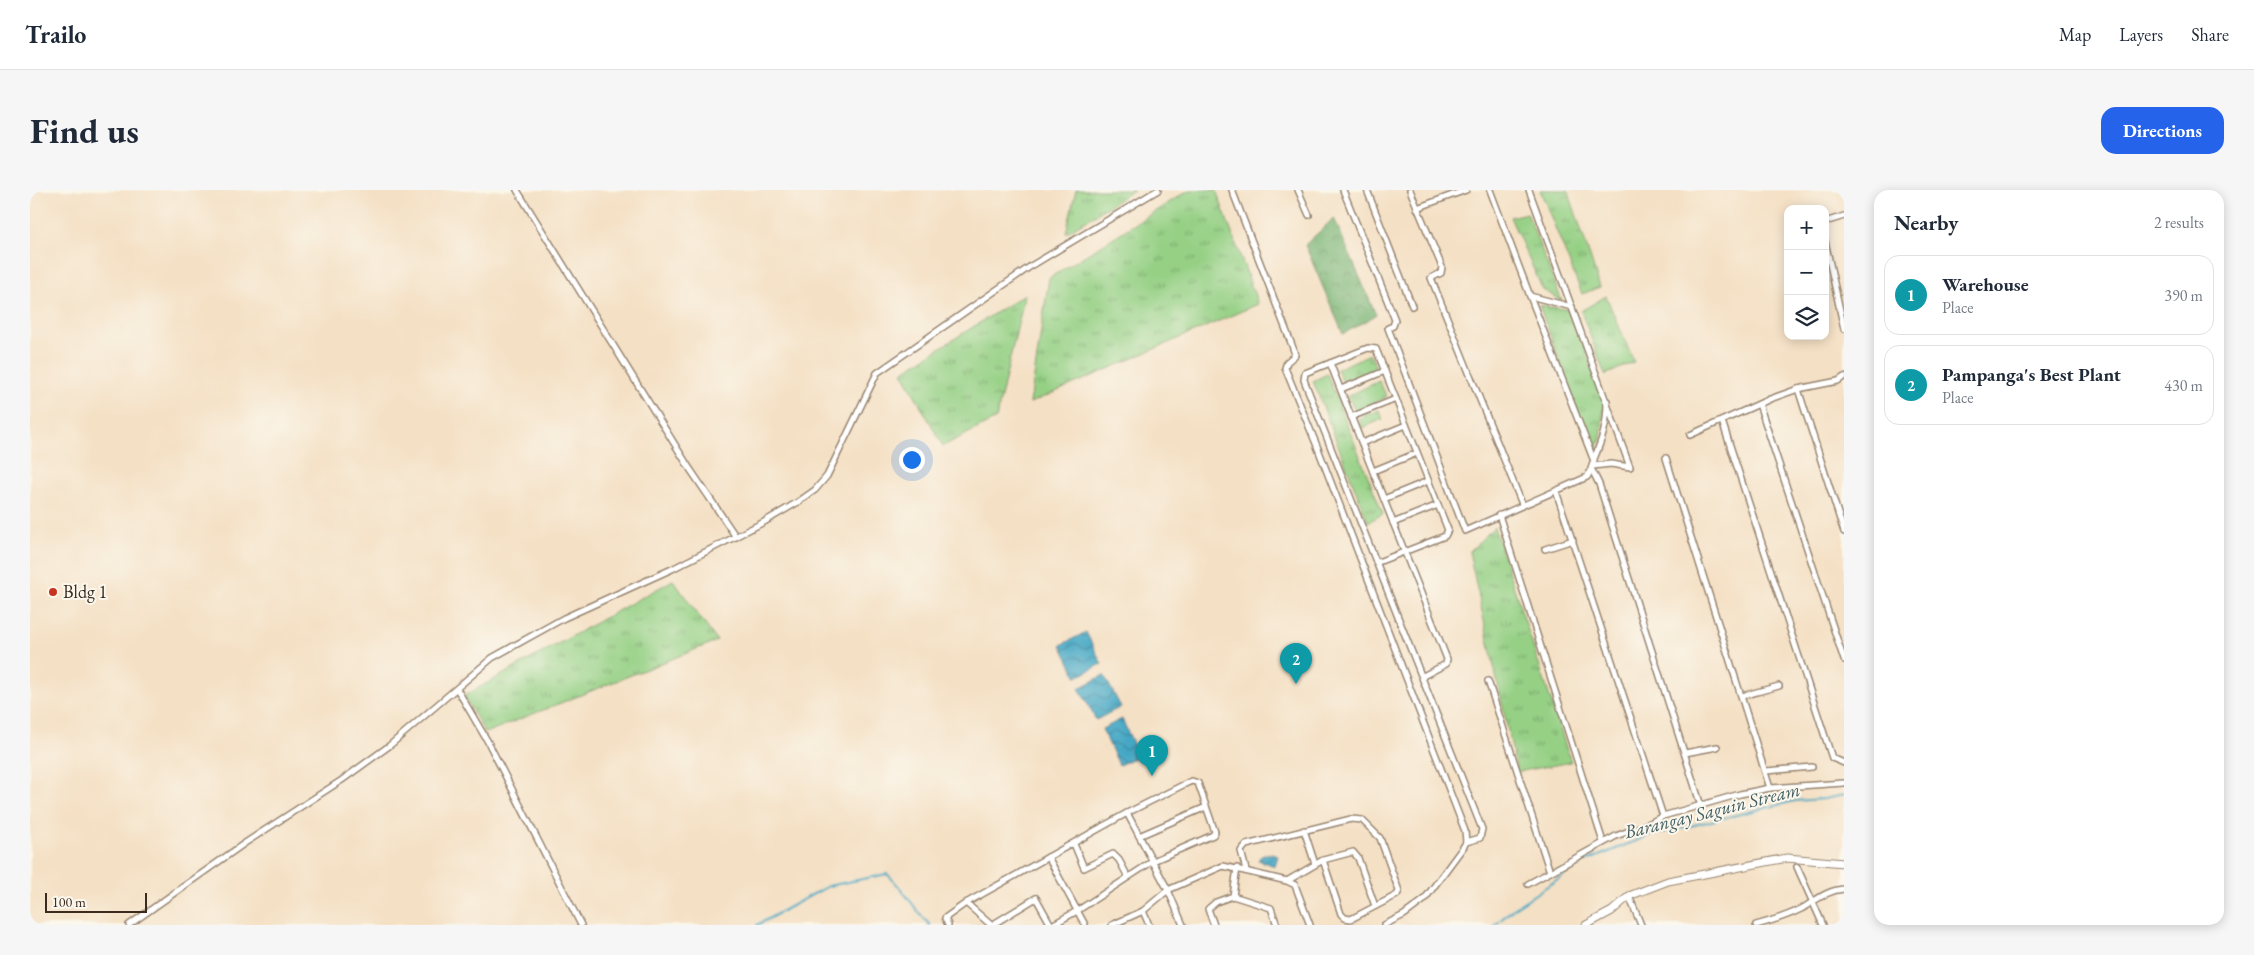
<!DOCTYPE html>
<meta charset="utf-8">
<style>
body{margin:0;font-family:"EB Garamond",serif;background:#f6f6f7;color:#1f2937}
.controls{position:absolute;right:15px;top:15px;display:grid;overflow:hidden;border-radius:10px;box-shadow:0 2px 12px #0003}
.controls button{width:45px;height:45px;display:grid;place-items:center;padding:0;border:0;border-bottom:1px solid #e0e1e3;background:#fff;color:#1f2937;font:25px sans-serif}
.scale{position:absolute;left:15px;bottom:12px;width:102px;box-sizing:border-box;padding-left:5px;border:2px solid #3b2a1e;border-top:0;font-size:14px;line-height:18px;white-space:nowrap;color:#3b2a1e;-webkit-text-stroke:4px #fbf7ec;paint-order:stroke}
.you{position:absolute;left:881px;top:269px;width:18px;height:18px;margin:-12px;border:4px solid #fff;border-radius:50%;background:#1a73e8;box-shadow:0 0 0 8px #1a73e833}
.badge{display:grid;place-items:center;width:32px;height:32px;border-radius:50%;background:#2563eb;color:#fff;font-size:16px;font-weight:700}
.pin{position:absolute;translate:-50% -41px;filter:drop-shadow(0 1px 2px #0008)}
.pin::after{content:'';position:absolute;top:26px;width:18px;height:15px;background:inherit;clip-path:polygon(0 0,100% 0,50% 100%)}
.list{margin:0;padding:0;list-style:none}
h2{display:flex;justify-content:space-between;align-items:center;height:65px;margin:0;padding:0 20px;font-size:21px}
h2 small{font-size:16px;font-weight:400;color:#747a83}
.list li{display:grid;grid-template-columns:32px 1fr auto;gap:15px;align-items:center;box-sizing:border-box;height:80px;margin:0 10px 10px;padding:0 10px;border:1px solid #e0e1e3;border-radius:15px}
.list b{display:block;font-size:19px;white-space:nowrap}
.list p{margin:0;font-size:16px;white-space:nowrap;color:#747a83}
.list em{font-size:16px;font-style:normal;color:#747a83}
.icon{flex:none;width:28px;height:28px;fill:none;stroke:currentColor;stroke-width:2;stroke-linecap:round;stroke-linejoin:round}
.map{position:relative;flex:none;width:1814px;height:735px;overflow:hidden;border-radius:15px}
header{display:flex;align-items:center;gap:30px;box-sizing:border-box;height:70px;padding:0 25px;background:#fff;border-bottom:1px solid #e0e1e3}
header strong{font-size:24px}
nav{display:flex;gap:28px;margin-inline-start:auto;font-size:18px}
.intro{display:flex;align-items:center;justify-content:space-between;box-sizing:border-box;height:120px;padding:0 30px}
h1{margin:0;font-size:35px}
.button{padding:12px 22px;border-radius:15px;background:#2563eb;color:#fff;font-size:18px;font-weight:700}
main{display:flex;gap:30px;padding:0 30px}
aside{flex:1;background:#fff;border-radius:15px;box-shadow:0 2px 12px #0003}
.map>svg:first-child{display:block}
.grass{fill:url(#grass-tufts);stroke:#687d52}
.forest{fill:url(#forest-crowns);stroke:#5a6e48}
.water{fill:url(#water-waves);stroke:#406872}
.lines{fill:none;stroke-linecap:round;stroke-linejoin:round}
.stream{stroke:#45a7c5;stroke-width:2}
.minor-casing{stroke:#988571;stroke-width:8}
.tertiary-casing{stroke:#988571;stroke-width:9}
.minor{stroke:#fff;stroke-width:5}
.tertiary{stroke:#fff;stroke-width:7}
.poi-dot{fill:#c8321e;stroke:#fbf7ec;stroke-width:2}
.labels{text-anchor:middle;stroke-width:4;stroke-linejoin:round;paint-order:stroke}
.poi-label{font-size:18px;fill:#3b2a1e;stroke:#fbf7ec;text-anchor:start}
.water-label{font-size:19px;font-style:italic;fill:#3f5c61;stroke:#fbf7ec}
</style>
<header>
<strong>Trailo</strong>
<nav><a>Map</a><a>Layers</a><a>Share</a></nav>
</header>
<div class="intro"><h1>Find us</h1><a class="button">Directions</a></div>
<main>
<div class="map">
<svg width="1814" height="735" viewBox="0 0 1814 735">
<defs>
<pattern id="grass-tufts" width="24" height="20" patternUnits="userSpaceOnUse" patternTransform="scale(1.25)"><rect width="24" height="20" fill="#95d085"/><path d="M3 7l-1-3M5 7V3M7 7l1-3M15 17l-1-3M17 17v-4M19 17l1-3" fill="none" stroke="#7ba96c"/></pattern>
<pattern id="forest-crowns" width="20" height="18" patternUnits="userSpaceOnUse" patternTransform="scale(1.25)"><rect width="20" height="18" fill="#78b272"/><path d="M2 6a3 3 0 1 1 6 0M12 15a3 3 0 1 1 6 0" fill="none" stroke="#64915d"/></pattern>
<pattern id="water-waves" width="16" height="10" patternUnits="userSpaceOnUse" patternTransform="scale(1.25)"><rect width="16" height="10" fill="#45a7c5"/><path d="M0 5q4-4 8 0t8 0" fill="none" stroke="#3b889f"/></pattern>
</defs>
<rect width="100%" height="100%" fill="#fbf7ec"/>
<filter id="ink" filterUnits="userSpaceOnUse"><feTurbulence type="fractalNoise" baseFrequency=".02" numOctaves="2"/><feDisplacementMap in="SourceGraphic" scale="10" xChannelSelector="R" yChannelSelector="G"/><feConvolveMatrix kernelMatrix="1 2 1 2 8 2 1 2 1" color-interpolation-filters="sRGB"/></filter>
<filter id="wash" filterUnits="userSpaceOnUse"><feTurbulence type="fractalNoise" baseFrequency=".0096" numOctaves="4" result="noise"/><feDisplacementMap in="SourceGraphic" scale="20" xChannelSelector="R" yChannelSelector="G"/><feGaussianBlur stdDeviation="1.12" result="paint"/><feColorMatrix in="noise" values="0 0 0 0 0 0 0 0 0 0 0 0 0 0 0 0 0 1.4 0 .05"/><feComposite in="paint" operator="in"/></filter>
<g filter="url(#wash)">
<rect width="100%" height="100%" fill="#f4e0c4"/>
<g class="grass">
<path d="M 1046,0 L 1104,0 L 1036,43 Z"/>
<path d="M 1159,0 L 1186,0 L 1228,114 L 1000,213 L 1019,88 Z"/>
<path d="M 1510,0 L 1538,0 L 1570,97 L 1552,104 Z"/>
<path d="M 1497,23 L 1532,111 L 1513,100 L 1480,27 Z"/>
<path d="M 995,104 L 966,229 L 913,256 L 872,182 Z"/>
<path d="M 1576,106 L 1604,172 L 1575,185 L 1551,121 Z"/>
<path d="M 1509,115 L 1541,120 L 1574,213 L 1571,249 L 1564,266 Z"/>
<path d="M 1340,164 L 1346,178 L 1313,193 L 1307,179 Z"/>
<path d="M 1297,184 L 1353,324 L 1338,332 L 1283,191 Z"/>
<path d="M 1349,191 L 1357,207 L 1325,221 L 1318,206 Z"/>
<path d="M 1349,220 L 1353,229 L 1332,238 L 1329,228 Z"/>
<path d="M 1464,337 L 1541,572 L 1487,582 L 1439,362 Z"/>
<path d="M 643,390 L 687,451 L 455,543 L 434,506 Z"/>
</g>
<path class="forest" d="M 1304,28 L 1346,125 L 1313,144 L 1275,55 Z"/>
<g class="water">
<path d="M 1056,442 L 1072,474 L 1047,487 L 1031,455 Z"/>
<path d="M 1074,485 L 1091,517 L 1066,530 L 1049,498 Z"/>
<path d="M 1092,529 L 1109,566 L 1089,575 L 1072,539 Z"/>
<path d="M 1242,663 L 1248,666 L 1245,676 L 1228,670 L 1231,666 Z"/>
</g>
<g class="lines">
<g class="stream">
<path d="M 727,735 L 798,696 L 857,684 C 874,699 884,719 900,735"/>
<path d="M 1465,735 L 1484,718 L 1554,672 L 1618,646 L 1765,611 L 1794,609 L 1814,605"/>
</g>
</g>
</g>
<g filter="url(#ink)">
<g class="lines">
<defs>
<g id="minor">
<path d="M 487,0 L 660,279 L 706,347"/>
<path d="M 1202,0 L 1263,158 L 1265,165 L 1257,172 L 1255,178 L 1287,256 L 1435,641 L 1436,652 L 1434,656 L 1394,710 L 1374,725 L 1354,735"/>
<path d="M 1268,0 L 1279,25"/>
<path d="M 1313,0 L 1365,130 L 1363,136 L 1358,138 L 1435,341 L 1557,287 C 1562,280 1562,275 1564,269 C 1573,247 1577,235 1577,211"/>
<path d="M 1337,0 L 1382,116"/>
<path d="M 1380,0 L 1412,77 L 1411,83 L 1401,88 L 1492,314"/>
<path d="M 1460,0 L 1500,106 L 1542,117"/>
<path d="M 1499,0 L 1600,277 L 1581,274 L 1563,276"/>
<path d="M 1387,18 L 1436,0"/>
<path d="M 1795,32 L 1814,26"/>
<path d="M 1795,51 L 1814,139"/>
<path d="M 1500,106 L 1564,271"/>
<path d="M 1300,173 L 1417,469 L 1416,474 L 1393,486"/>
<path d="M 1311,199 L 1355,181"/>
<path d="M 1768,199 L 1814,342"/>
<path d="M 1729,214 L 1814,470"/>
<path d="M 1321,227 L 1366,209"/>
<path d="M 1692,231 L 1802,568 L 1814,573"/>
<path d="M 1660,245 L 1740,209 L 1768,199 L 1808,191 L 1814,187"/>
<path d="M 1332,253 L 1376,235"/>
<path d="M 1636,268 L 1740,598"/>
<path d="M 1562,280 L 1569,294 L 1671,616"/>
<path d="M 1343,281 L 1387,263"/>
<path d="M 1526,301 L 1633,626"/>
<path d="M 1354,309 L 1398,291"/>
<path d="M 1469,325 L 1573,652"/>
<path d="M 1363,333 L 1408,315"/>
<path d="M 1515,359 L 1543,350"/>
<path d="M 1348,372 L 1415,346 L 1418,340 L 1346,159 L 1338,158 L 1275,183 L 1274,190 L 1452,639 L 1450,648 L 1436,652"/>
<path d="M 1458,491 L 1520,682"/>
<path d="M 427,499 L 458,552 L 551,735"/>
<path d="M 1712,506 L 1749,496"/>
<path d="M 1655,563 L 1687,557"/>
<path d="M 1736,581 L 1782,577"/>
<path d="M 1097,623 L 1138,700 L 1153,735"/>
<path d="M 1274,640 L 1285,674"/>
<path d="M 1109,646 L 1176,617"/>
<path d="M 1044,654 L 1054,678 L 1083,664 L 1089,670 L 1098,687"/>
<path d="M 1018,667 L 1055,735"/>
<path d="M 1767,677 L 1793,735"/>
<path d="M 1216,680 L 1211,661 L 1216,655 L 1321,629 L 1332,630 L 1350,648 L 1369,701 L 1367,705 L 1321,729 L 1315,728 L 1311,724 L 1293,670"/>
<path d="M 1257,691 L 1293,670 L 1323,662 L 1328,668 L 1345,716"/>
<path d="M 1498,694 L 1586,646 L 1620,633 L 1633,626 L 1710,604 L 1740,598 L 1814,593"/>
<path d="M 1203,706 L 1241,718 L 1247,735"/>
<path d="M 1599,706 L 1611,735"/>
<path d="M 936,713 L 961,735"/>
<path d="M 1113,721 L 1119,735"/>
<path d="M 99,735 L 215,653 L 312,590 L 359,556 L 462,468 L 534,428 L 642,379 L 734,332 L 768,312 L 785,300 L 797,286 L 847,183 L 1001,76 L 1128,0"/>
<path d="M 918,735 L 915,728 L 936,713 L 1097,623 L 1157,593 L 1162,591 L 1168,593 L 1185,642 L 1183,645 L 1123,671 L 1047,721 L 1022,735"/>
<path d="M 962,735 L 1006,708 L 1021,735"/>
<path d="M 1082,735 L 1113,721 L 1138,700 L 1193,676 L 1257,691 L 1265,695 L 1280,735"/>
<path d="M 1184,735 L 1178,719 L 1186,712 L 1203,706 L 1207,678"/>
<path d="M 1726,735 C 1741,731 1757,726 1771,719 C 1785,711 1797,700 1814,699"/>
</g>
<path id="tertiary" d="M 1556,735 L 1582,721 L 1599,706 L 1638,691 L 1757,668 L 1814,673"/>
</defs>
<use href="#minor" class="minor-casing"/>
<use href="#tertiary" class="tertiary-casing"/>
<use href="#minor" class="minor"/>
<use href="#tertiary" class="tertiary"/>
</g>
</g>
<circle class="poi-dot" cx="23" cy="402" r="5"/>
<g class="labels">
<g class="poi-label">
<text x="33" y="408">Bldg 1</text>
</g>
<g class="water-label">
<text transform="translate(1682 620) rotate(-14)" y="7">Barangay Saguin Stream</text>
</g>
</g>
</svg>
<div class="controls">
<button>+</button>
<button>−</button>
<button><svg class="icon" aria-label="layers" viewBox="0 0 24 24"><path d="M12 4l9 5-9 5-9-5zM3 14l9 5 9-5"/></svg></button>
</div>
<div class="scale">100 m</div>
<div class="you"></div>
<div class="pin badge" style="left:1122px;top:586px;background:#0f9aa8">1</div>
<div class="pin badge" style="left:1266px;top:494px;background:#0f9aa8">2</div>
</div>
<aside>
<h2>Nearby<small>2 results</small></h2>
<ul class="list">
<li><span class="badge" style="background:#0f9aa8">1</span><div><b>Warehouse</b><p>Place</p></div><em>390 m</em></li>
<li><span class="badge" style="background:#0f9aa8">2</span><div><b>Pampanga's Best Plant</b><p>Place</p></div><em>430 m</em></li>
</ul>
</aside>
</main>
